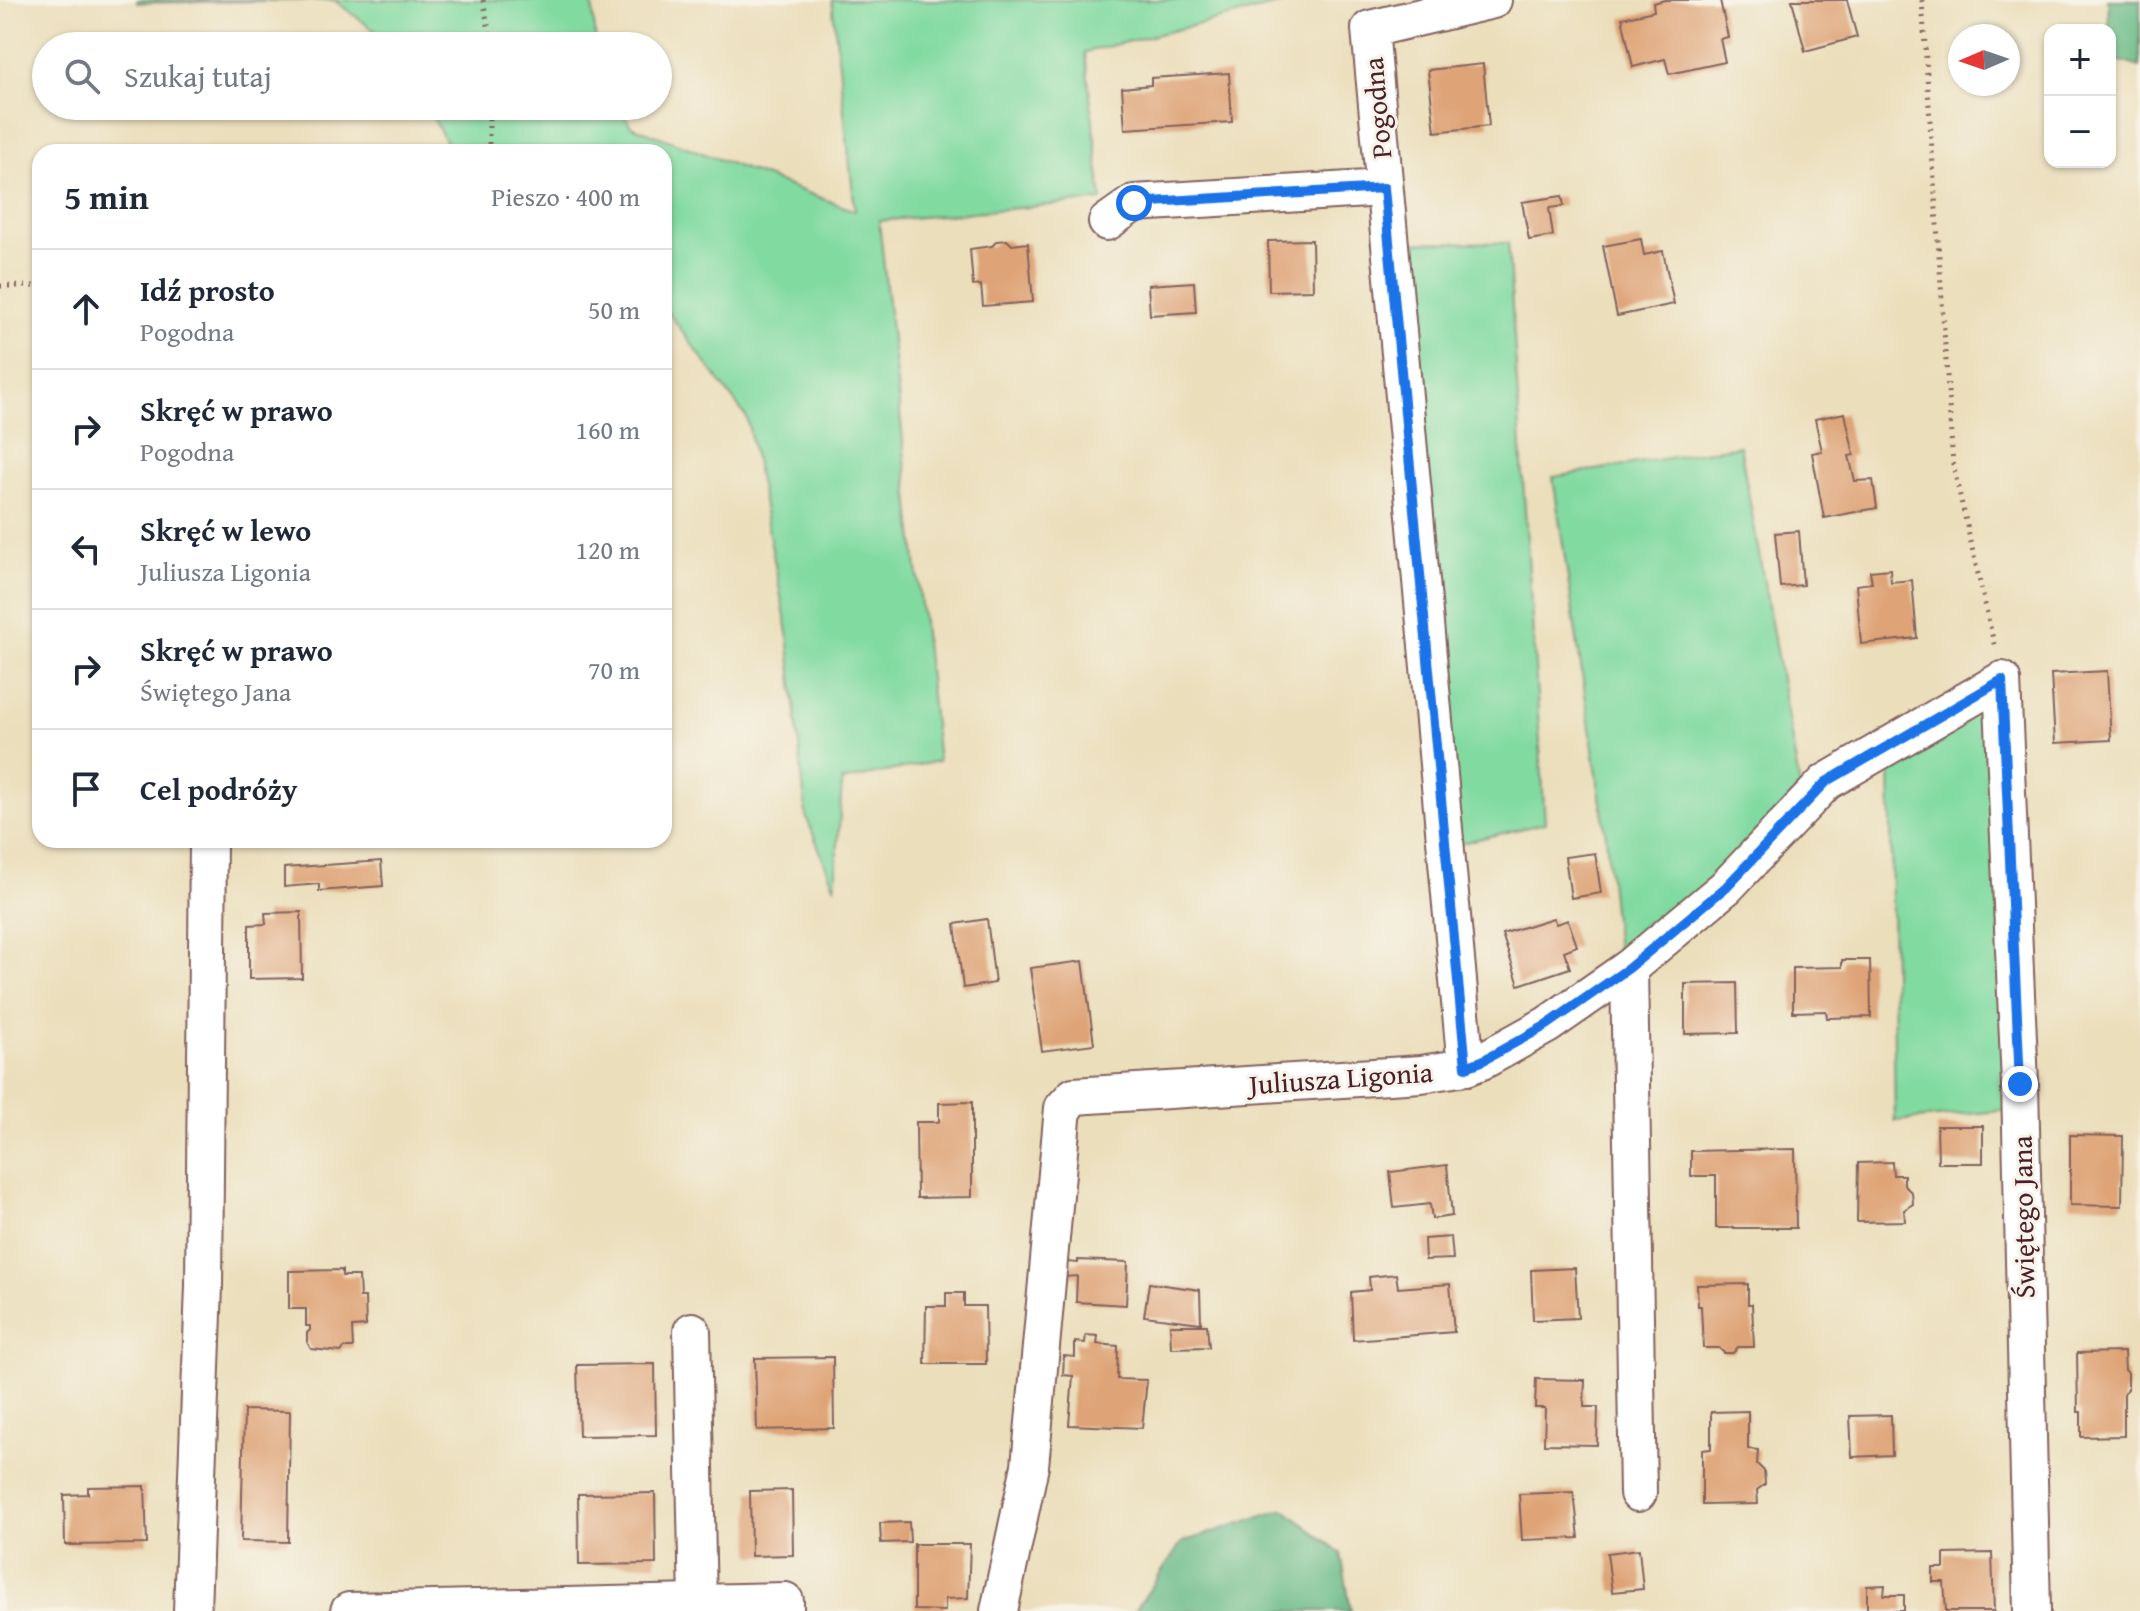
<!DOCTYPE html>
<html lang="pl">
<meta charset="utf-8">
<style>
body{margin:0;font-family:"Gentium Book Plus",serif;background:#f2f2f3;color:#1f2937}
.controls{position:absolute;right:24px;top:24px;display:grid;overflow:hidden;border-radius:16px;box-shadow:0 2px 6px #0004}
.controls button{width:72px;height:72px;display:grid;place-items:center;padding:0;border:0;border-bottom:2px solid #e0e1e3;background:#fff;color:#1f2937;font:40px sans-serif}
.compass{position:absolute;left:1948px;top:24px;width:72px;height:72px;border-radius:50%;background:#fff;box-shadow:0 2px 6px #0004;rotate:268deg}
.stop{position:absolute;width:24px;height:24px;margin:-18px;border:6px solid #1a73e8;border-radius:50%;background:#fff}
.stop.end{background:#1a73e8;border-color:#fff;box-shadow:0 2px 8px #0008}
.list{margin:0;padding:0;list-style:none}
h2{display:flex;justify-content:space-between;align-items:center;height:104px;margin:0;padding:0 32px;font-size:34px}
h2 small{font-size:26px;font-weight:400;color:#747a83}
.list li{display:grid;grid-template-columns:52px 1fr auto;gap:24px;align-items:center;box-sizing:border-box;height:120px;padding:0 32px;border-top:2px solid #e0e1e3}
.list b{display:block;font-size:30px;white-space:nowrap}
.list p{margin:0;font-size:26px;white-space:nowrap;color:#747a83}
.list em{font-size:26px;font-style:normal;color:#747a83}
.icon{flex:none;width:44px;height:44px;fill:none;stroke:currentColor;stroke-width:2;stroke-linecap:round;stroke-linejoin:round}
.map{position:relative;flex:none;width:2140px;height:1611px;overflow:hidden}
.search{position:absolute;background:#fff;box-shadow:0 2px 6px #0004;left:32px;top:32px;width:640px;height:88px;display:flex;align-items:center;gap:20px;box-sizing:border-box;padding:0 28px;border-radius:44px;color:#747a83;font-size:30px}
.panel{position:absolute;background:#fff;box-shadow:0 2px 6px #0004;left:32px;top:144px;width:640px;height:704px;border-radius:24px}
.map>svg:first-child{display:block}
.green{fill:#81daa0;stroke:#667c66;stroke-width:2}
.forest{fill:#68ba86;stroke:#596c58;stroke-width:2}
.building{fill:#dea376}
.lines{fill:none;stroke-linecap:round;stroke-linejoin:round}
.street-casing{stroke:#82625d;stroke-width:40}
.path{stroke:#82625d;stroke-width:5;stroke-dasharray:2 6;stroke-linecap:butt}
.street{stroke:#fff;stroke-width:36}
.route{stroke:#1a73e8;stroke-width:10}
.labels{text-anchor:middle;stroke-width:6;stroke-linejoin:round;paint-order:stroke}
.street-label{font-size:28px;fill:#4a1f2b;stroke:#f7f3e8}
</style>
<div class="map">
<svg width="2140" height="1611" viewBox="0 0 2140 1611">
<rect width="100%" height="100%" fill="#f7f3e8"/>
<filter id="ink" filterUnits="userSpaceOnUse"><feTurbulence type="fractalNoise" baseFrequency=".0125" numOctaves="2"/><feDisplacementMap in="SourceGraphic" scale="16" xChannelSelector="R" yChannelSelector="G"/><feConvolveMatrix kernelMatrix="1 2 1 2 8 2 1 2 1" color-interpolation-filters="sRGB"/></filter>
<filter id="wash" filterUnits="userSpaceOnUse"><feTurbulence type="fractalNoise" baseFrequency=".006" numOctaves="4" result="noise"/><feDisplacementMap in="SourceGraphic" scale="32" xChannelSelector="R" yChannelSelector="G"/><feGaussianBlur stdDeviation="1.8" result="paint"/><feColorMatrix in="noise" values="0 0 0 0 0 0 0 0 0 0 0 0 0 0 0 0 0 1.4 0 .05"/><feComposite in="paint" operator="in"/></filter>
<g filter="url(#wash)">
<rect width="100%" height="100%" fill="#ebdebb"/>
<g class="green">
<path d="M 137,0 L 592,0 L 596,46 L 395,46 L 334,0 L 137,3 Z"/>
<path d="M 832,0 L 1298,0 L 1085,52 L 1102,200 L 879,221 L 938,761 L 842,781 L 835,888 L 806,816 L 788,633 L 747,418 L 664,307 L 664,152 L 451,152 L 427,106 L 619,106 L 631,126 L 855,211 Z"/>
<path d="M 1404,242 L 1508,243 L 1545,823 L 1457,844 Z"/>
<path d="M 1740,446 L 1800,787 L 1722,876 L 1617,952 L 1606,836 L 1553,477 Z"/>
<path d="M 1988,701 L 2010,1110 L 1895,1121 L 1890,758 Z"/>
</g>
<g class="forest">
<path d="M 2108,0 L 2140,0 L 2140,67 L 2110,58 Z"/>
<path d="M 1284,1509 L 1341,1553 L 1351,1611 L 1135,1611 L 1182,1542 Z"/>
</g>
<g id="blocks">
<g class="building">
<path d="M 1665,0 L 1720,0 L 1728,37 L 1720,39 L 1725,62 L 1669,74 L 1665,59 L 1633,67 L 1622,18 L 1654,11 L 1653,3 Z"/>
<path d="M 1792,0 L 1847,0 L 1857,37 L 1805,51 Z"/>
<path d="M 1483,64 L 1489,126 L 1435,132 L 1428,70 Z"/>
<path d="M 1229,73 L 1232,122 L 1125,129 L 1122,88 L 1151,85 L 1151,78 Z"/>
<path d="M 1562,196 L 1564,206 L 1549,208 L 1553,236 L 1529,240 L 1522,202 Z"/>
<path d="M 1641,239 L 1644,255 L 1663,251 L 1674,304 L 1617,316 L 1603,246 Z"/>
<path d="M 1007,240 L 1012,245 L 1028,243 L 1033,302 L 983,306 L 981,285 L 973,286 L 970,249 L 992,246 L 997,241 Z"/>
<path d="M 1312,240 L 1313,290 L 1269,291 L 1268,241 Z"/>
<path d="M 1194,282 L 1196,312 L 1150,315 L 1148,285 Z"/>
<path d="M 1845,413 L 1854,455 L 1849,456 L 1855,481 L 1873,480 L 1877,508 L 1824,518 L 1812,453 L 1822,451 L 1815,419 Z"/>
<path d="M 1799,531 L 1803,585 L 1780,587 L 1775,533 Z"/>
<path d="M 1890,569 L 1891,582 L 1912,580 L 1917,638 L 1861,644 L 1856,585 L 1872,583 L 1870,571 Z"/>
<path d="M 2107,671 L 2111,740 L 2055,743 L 2051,674 Z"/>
<path d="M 1595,853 L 1601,893 L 1571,898 L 1565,857 Z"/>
<path d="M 381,861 L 383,886 L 319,891 L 319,884 L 284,887 L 284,868 Z"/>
<path d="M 301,912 L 302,978 L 249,979 L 249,925 L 266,924 L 265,913 Z"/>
<path d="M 1553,918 L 1556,924 L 1568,920 L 1577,946 L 1564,951 L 1570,968 L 1519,985 L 1502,934 Z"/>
<path d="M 987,919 L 995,983 L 963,988 L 955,924 Z"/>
<path d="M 1842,960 L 1870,960 L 1871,1017 L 1827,1018 L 1826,1011 L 1793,1012 L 1793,968 L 1842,967 Z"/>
<path d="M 1083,961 L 1094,1044 L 1042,1051 L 1030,968 Z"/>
<path d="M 1737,983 L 1738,1033 L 1685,1034 L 1685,984 Z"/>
<path d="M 972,1102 L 972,1197 L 917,1198 L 916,1122 L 939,1122 L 939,1103 Z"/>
<path d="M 1937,1126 L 1983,1126 L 1983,1163 L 1938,1163 Z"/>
<path d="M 2070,1135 L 2123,1136 L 2122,1206 L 2070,1205 Z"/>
<path d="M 1795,1149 L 1796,1228 L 1716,1228 L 1716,1176 L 1691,1176 L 1691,1151 Z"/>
<path d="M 1892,1162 L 1893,1175 L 1904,1175 L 1904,1185 L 1912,1193 L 1913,1204 L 1904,1210 L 1905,1221 L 1857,1222 L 1858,1163 Z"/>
<path d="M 1447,1165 L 1452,1216 L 1432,1219 L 1430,1204 L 1394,1208 L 1390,1172 Z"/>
<path d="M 1451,1237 L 1453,1259 L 1425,1260 L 1424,1239 Z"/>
<path d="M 1078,1260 L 1128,1262 L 1126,1305 L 1076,1302 L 1077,1276 L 1066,1277 L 1067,1262 L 1078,1263 Z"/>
<path d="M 1575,1268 L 1578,1318 L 1533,1320 L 1531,1270 Z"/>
<path d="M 342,1270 L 342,1276 L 359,1276 L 360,1297 L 365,1297 L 366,1326 L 352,1327 L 353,1348 L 344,1348 L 341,1352 L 311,1349 L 307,1342 L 307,1333 L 310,1330 L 310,1326 L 306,1326 L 306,1309 L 289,1309 L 289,1271 Z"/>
<path d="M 1396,1274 L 1398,1288 L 1450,1284 L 1454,1332 L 1353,1340 L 1351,1292 L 1370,1290 L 1369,1277 Z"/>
<path d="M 1149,1283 L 1200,1290 L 1201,1323 L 1144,1316 Z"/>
<path d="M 1748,1284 L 1748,1304 L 1752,1304 L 1754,1347 L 1738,1347 L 1733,1353 L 1724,1353 L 1719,1348 L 1703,1348 L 1701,1306 L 1698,1306 L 1697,1285 Z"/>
<path d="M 946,1293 L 964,1293 L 964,1306 L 985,1306 L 986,1364 L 925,1364 L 926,1306 L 946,1306 Z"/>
<path d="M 1170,1325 L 1207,1325 L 1209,1347 L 1171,1348 Z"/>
<path d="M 1086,1335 L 1098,1336 L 1097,1344 L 1118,1346 L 1117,1379 L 1147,1380 L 1142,1428 L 1069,1425 L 1073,1376 L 1063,1375 L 1064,1356 L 1075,1357 L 1075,1342 L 1085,1343 Z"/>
<path d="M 2124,1352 L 2125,1370 L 2128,1373 L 2128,1389 L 2124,1393 L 2124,1436 L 2081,1437 L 2081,1412 L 2078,1412 L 2077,1353 Z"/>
<path d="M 833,1357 L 834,1428 L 757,1430 L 755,1358 Z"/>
<path d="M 655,1364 L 656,1435 L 579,1436 L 577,1365 Z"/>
<path d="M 1536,1379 L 1585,1380 L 1584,1407 L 1598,1407 L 1597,1445 L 1544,1444 L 1545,1408 L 1535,1408 Z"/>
<path d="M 244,1410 L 290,1411 L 288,1542 L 241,1541 Z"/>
<path d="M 1748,1411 L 1748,1449 L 1758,1450 L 1757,1464 L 1764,1471 L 1765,1484 L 1757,1490 L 1758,1504 L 1702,1505 L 1702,1450 L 1711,1449 L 1711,1412 Z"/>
<path d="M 1891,1415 L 1892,1455 L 1852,1457 L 1850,1416 Z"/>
<path d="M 145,1486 L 147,1544 L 65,1545 L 64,1495 L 88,1494 L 88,1487 Z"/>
<path d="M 792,1490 L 793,1555 L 751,1556 L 750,1491 Z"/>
<path d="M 1574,1492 L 1579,1538 L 1522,1540 L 1519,1494 Z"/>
<path d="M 655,1493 L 656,1564 L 579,1565 L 578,1494 Z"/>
<path d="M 909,1522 L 910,1542 L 881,1543 L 880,1523 Z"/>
<path d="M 914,1544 L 970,1544 L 968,1598 L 945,1599 L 945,1611 L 914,1610 Z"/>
<path d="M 1639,1549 L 1643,1589 L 1612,1592 L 1607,1553 Z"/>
<path d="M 1992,1553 L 1994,1611 L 1946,1611 L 1944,1582 L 1933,1582 L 1933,1568 L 1944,1568 L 1944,1554 Z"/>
<path d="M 1885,1585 L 1884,1595 L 1904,1595 L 1904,1611 L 1867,1611 L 1867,1586 Z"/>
</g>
</g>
</g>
<g filter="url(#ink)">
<use href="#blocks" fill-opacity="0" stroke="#82625d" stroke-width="2"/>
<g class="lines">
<defs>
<g id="street">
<path d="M 1107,222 L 1134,203 L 1384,188"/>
<path d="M 1629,968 L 1638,1493"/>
<path d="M 1466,1067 L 1370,29 L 1493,0"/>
<path d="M 692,1331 L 698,1604"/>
<path d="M 192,1611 L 204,1286 L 208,840"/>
<path d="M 349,1611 L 785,1601 L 785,1611"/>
<path d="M 999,1611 L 1030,1466 L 1063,1108 L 1074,1096 L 1421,1074 L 1466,1067 L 1482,1061 L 1547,1025 L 1629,968 L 1726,887 L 1826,782 L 2002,680 L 2020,1084 L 2032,1611"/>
</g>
</defs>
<use href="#street" class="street-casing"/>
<g class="path">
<path d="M 483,0 L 492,46"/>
<path d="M 1922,0 L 1953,465 L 1995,648"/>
<path d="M 489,152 L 489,106"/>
<path d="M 0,286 L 40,286"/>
</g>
<use href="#street" class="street"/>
</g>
</g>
<g class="lines" filter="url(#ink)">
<path class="route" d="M 1134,203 L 1384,188 L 1466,1067 L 1482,1061 L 1547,1025 L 1629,968 L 1726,887 L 1826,782 L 2002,680 L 2020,1084"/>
</g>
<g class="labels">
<g class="street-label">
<text transform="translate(1377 108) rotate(-95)" y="10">Pogodna</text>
<text transform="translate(1341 1078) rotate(-4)" y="10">Juliusza Ligonia</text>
<text transform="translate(2023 1217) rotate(-91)" y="10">Świętego Jana</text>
</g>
</g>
</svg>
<div class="controls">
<button>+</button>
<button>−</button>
</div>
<svg class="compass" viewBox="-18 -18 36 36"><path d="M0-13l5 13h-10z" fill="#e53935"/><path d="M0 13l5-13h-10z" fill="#747a83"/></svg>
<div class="stop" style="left:1134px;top:203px"></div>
<div class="stop end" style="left:2020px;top:1084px"></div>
<div class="search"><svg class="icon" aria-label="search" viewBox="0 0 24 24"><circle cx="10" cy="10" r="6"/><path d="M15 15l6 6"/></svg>Szukaj tutaj</div>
<section class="panel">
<h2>5 min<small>Pieszo · 400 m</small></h2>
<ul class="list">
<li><svg class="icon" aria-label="ahead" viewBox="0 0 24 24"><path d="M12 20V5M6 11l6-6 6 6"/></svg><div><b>Idź prosto</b><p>Pogodna</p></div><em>50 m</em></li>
<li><svg class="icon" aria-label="right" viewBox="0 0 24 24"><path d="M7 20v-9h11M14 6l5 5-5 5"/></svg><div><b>Skręć w prawo</b><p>Pogodna</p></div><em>160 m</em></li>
<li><svg class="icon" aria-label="left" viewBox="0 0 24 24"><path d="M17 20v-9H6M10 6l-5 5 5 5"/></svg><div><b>Skręć w lewo</b><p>Juliusza Ligonia</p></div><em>120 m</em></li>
<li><svg class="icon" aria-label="right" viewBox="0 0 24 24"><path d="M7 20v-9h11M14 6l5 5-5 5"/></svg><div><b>Skręć w prawo</b><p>Świętego Jana</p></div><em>70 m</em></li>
<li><svg class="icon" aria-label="arrive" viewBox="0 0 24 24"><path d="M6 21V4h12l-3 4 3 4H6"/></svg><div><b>Cel podróży</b></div></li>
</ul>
</section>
</div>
